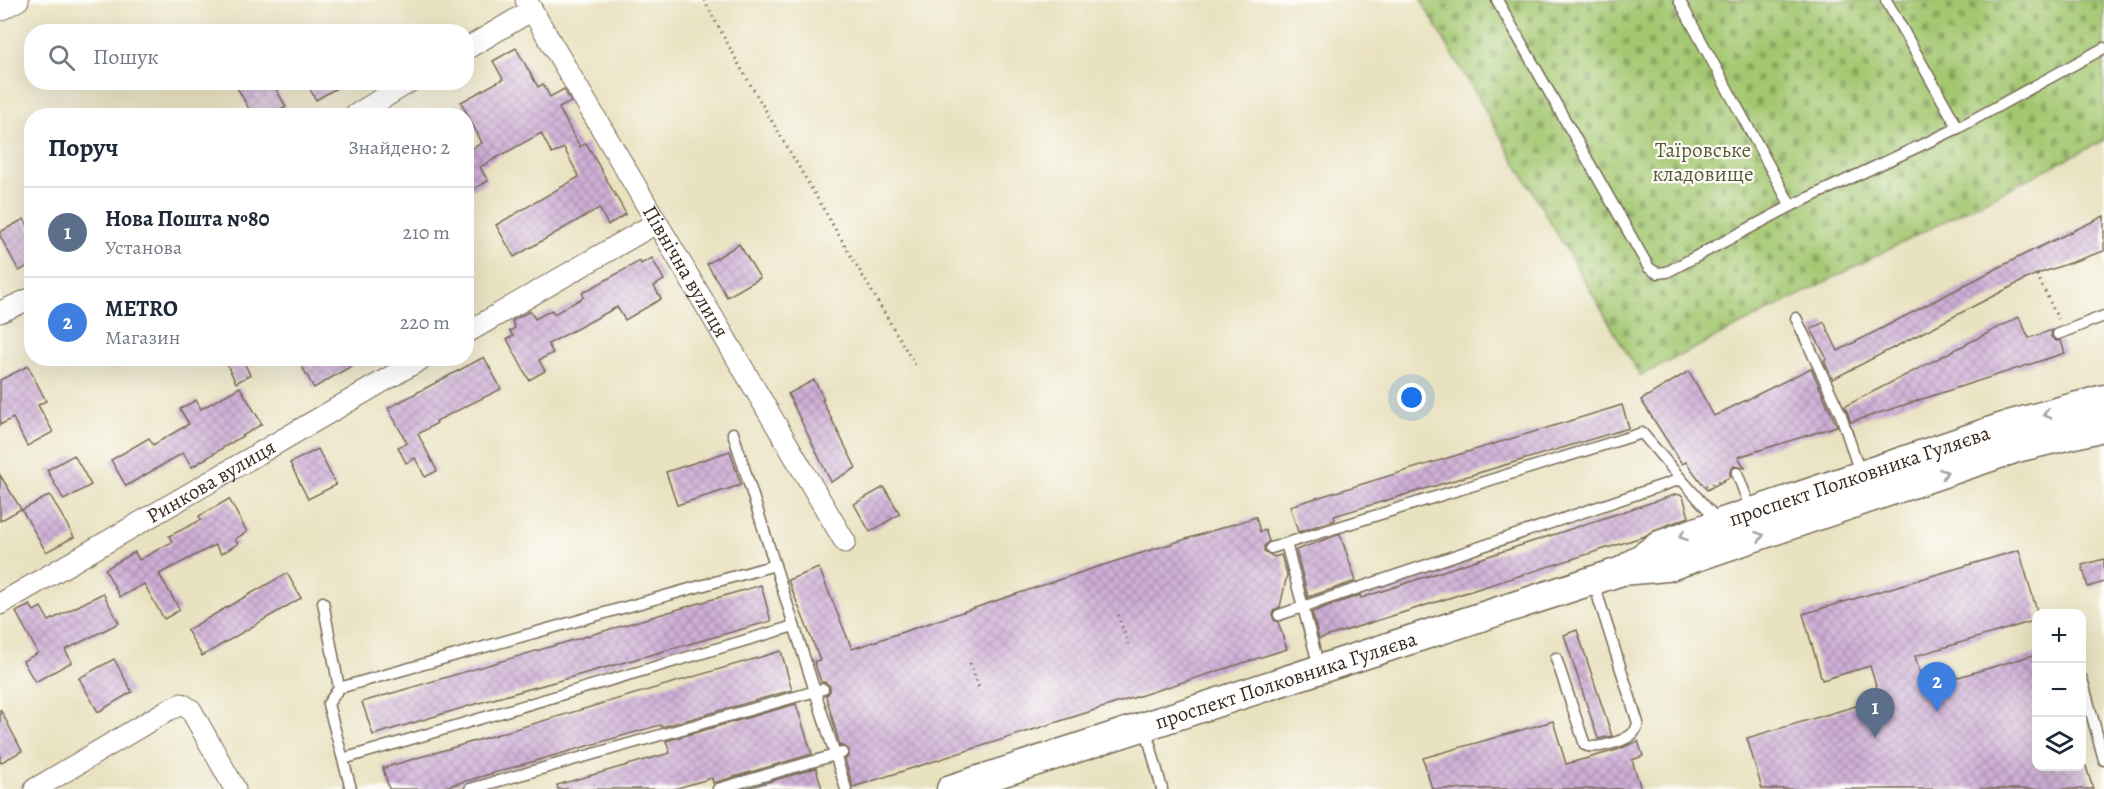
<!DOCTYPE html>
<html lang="uk">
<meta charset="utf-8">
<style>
body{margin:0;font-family:Alegreya,serif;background:#f2f2f3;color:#1f2937}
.controls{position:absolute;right:18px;bottom:18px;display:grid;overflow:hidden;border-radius:12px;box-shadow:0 6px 24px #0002}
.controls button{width:54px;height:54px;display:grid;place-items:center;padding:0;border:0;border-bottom:2px solid #e0e1e3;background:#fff;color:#1f2937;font:30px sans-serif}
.you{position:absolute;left:1412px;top:398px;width:21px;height:21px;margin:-15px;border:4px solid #fff;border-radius:50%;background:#1a73e8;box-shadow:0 0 0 9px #1a73e833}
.badge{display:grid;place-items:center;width:39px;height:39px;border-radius:50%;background:#b5179e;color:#fff;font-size:20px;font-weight:700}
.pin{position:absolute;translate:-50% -50px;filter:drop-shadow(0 2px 3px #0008)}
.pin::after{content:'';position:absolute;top:32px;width:21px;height:18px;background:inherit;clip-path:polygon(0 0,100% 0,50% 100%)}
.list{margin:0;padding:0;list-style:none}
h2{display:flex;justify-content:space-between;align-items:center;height:78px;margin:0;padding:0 24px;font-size:26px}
h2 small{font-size:20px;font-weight:400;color:#747a83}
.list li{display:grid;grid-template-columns:39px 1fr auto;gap:18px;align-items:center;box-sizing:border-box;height:90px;padding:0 24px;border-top:2px solid #e0e1e3}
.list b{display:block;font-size:22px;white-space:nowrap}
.list p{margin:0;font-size:20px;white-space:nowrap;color:#747a83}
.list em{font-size:20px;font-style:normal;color:#747a83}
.icon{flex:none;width:33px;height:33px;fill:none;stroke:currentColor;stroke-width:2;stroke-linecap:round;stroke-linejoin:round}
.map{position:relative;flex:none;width:2104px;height:789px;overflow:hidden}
.search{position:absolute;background:#fff;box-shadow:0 6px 24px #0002;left:24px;top:24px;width:450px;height:66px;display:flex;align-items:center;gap:15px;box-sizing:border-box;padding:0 21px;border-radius:24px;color:#747a83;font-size:22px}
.panel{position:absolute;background:#fff;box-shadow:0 6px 24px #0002;left:24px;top:108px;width:450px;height:258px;border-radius:24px}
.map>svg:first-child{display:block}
.cemetery{fill:url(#cemetery-stones);stroke:#6f7847;stroke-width:1.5}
.building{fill:url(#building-cross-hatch)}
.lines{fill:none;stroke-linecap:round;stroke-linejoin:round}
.service-casing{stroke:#786a57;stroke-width:13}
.minor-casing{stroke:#786a57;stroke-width:23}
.secondary-casing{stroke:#786a57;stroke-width:31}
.path{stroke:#786a57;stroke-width:3;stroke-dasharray:1.5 4.5;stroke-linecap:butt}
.service{stroke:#fff;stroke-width:10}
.minor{stroke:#fff;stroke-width:21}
.secondary{stroke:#fff;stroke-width:28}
.oneway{stroke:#a79f9a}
.labels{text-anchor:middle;stroke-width:4.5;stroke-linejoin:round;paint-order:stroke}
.park-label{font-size:21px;fill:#5a5937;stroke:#fdfcf7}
.street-label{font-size:21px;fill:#3b2a1e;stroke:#fdfcf7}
</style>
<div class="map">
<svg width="2104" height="789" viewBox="0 0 2104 789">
<defs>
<pattern id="cemetery-stones" width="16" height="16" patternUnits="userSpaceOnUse" patternTransform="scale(1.5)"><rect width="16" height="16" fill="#a3c770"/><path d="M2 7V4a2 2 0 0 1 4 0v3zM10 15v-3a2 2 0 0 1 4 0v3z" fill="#86a25b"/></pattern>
<pattern id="building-cross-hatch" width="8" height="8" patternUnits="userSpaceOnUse" patternTransform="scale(1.5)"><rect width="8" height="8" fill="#cfafd7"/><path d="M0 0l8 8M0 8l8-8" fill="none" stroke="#a98fae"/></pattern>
</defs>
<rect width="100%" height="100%" fill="#fdfcf7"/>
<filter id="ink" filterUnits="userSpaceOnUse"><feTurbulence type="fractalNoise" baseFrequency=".0167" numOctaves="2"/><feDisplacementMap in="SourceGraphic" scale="12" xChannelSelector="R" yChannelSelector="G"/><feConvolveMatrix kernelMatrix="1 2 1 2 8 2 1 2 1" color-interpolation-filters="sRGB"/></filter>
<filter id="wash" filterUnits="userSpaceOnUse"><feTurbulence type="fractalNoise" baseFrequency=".008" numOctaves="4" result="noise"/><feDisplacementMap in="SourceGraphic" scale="24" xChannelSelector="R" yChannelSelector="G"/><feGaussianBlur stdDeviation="1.35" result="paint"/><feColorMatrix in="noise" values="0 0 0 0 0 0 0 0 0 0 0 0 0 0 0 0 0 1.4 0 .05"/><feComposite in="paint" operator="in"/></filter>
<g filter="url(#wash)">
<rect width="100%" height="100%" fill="#e9e2c1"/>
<path class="cemetery" d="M 1421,0 L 2104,0 L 2104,140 L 1640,376 Z"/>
<g id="blocks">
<g class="building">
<path d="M 516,48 L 538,87 L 543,84 L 550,97 L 564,89 L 571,102 L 559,108 L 580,147 L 586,143 L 626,214 L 608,225 L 599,208 L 514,257 L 496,225 L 579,177 L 564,148 L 552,154 L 541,133 L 480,167 L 488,181 L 466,193 L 466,141 L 471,149 L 482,143 L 461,102 L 503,79 L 493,61 Z"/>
<path d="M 234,82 L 272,82 L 286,107 L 270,116 L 253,116 Z"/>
<path d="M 306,82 L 347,82 L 316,100 Z"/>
<path d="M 2104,216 L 2104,251 L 2032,276 L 1833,379 L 1824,361 L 1827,359 L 1811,329 L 1824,322 L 1838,351 L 2019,257 Z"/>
<path d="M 24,219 L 32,233 L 32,264 L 19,271 L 0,236 L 0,232 Z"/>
<path d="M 739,244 L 760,278 L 727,297 L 707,264 Z"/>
<path d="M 652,258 L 664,280 L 654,286 L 661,299 L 625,320 L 617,307 L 548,344 L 553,353 L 539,360 L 545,371 L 529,380 L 507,339 L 513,336 L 510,331 L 515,328 L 512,321 L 530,311 L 535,319 L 552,310 L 554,314 L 584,297 L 582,293 L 640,261 L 641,264 Z"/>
<path d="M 2019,317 L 2029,338 L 2052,330 L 2051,337 L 2056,341 L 2061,341 L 2065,353 L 1851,422 L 1845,406 Z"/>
<path d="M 484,357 L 501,389 L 436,421 L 437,423 L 418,434 L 437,471 L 425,477 L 415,458 L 406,463 L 398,447 L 407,443 L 388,408 Z"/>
<path d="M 224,358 L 242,358 L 250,375 L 236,383 Z"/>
<path d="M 308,358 L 365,358 L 314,388 L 300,363 Z"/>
<path d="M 28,366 L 46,401 L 38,405 L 53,432 L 27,446 L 13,418 L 0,425 L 0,380 Z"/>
<path d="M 1811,368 L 1837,426 L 1738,457 L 1745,468 L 1734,466 L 1730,471 L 1730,477 L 1707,490 L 1686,462 L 1682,464 L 1641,400 L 1689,371 L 1714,416 Z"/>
<path d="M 814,380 L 824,399 L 822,400 L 856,468 L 831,482 L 788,394 Z"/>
<path d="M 240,387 L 262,424 L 192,467 L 183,453 L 126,486 L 111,460 L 149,438 L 153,445 L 189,424 L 180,409 L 196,400 L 201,409 Z"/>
<path d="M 1622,405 L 1629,428 L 1334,516 L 1335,520 L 1298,532 L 1290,506 Z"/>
<path d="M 318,449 L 336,485 L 308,499 L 290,463 Z"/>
<path d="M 730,451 L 741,485 L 677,505 L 666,472 Z"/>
<path d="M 74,455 L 91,485 L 64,500 L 47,470 Z"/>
<path d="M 0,475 L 21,509 L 0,521 Z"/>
<path d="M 884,487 L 900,514 L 870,532 L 854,504 Z"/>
<path d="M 1677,494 L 1683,496 L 1689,517 L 1654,530 L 1645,536 L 1319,639 L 1312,612 L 1360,595 L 1361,598 Z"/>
<path d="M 50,495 L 74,537 L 46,552 L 22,510 Z"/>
<path d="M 229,499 L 247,532 L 235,539 L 238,544 L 221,554 L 215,545 L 159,574 L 180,610 L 164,619 L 144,584 L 120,597 L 105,569 L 135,552 L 139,560 L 172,542 L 169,536 L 201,520 L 199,516 Z"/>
<path d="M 1256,517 L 1260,532 L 1265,530 L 1269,541 L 1264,546 L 1264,551 L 1274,557 L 1281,555 L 1287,575 L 1280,607 L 1274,610 L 1272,614 L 1274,620 L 1278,622 L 1287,649 L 853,787 L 845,760 L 849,755 L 849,750 L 844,746 L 840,746 L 826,696 L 830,691 L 830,686 L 825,682 L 821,682 L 814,661 L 820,660 L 788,580 L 819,568 L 852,649 L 1094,568 Z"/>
<path d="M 1340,534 L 1356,581 L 1308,597 L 1296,550 Z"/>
<path d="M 2019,550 L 2037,611 L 2037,620 L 1915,656 L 1924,687 L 2037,654 L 2037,766 L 2086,766 L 2093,789 L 1762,789 L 1747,738 L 1880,699 L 1870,666 L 1822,680 L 1803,614 Z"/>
<path d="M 2104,559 L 2104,582 L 2088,587 L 2082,565 Z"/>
<path d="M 287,573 L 301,598 L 202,656 L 187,630 Z"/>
<path d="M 761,585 L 771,621 L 472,705 L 373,735 L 362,702 Z"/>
<path d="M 103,593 L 119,623 L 65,650 L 72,662 L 35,682 L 23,661 L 38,653 L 16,612 L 30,605 L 34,611 L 41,607 L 49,621 Z"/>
<path d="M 1577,630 L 1612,736 L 1598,739 L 1564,635 Z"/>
<path d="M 781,651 L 792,690 L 662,727 L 660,725 L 438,789 L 389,789 L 383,768 Z"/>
<path d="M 114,659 L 132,692 L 98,712 L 79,678 Z"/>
<path d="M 796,704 L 812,754 L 713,783 L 712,778 L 674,789 L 558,789 L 557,785 L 670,753 L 666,741 Z"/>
<path d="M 0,709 L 22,751 L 0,763 Z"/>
<path d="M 1553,721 L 1566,764 L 1617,750 L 1638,741 L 1643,756 L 1632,760 L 1641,789 L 1432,789 L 1423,758 Z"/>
<path d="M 816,768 L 822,789 L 745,789 Z"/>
</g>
</g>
</g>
<g filter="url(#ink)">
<use href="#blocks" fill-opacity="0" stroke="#786a57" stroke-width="1.5"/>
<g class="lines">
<defs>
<g id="service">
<path d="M 1497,0 L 1649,268 L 1657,273 L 1667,272 L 1791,206 L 1958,128 L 2104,48"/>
<path d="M 1679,0 L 1791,206"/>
<path d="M 1886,0 L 1958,128"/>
<path d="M 1796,318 L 1841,415 L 1860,473"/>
<path d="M 2058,334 L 2104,316"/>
<path d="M 733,433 L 846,789"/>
<path d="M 1737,473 L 1752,512"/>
<path d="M 1286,543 L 1319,667"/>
<path d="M 1271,548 L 1642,433 L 1681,479"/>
<path d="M 323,602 L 339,688 L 328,704 L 351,789"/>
<path d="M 1279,615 L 1681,479 L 1719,522"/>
<path d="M 1556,658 L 1585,745 C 1594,750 1622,742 1631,735 C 1635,732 1637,728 1638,723 L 1593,581"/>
<path d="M 2082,679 L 2104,760"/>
<path d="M 339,688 L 775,565"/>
<path d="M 1145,726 L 1162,789"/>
<path d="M 343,759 L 794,626"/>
<path d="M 470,789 L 823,689"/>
<path d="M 718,789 L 842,753"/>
</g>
<g id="minor">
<path id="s1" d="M 526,0 L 845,542"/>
<path d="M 0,10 L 18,0"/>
<path d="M 466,49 L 532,10"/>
<path d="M 354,116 L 409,82"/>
<path d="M 0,312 L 32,298"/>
<path d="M 466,333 L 656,223"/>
<path id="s2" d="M 0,604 L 423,358"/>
<path d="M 35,789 L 168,710 L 182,704 L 191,710 L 235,789"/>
</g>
<g id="secondary">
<path id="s3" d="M 1624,570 L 1660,545 L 1720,523 L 2012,424 L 2104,399"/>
<path id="s4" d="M 951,789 L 1622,571 L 1667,567 L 2017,448 L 2104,427"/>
</g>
</defs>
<use href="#service" class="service-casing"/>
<use href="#minor" class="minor-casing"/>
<use href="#secondary" class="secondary-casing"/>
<g class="path">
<path d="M 704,0 L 739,65 L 915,365"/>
<path d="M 2037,275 L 2058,319"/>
<path d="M 1706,486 L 1725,480"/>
<path d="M 1118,615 L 1128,644"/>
<path d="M 970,663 L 980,691"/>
</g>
<use href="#service" class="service"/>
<use href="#minor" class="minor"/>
<use href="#secondary" class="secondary"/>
</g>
<defs><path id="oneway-chevron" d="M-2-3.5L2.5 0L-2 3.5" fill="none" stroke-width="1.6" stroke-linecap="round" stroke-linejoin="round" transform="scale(1.5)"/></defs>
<g class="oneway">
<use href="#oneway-chevron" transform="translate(2047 414) rotate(165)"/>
<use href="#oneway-chevron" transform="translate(1944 473) rotate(-19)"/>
<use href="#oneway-chevron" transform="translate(1683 536) rotate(160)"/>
<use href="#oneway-chevron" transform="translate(1760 536) rotate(-19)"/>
</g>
</g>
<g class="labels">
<g class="park-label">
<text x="1703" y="157">Таїровське<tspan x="1703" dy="24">кладовище</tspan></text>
</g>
<g class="street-label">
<text dy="7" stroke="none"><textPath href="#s1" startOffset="315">Північна вулиця</textPath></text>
<text dy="7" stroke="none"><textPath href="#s3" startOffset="255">проспект Полковника Гуляєва</textPath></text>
<text dy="7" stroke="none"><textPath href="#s2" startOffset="244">Ринкова вулиця</textPath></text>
<text dy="7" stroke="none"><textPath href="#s4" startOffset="352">проспект Полковника Гуляєва</textPath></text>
</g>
</g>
</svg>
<div class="controls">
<button>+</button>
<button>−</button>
<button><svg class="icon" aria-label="layers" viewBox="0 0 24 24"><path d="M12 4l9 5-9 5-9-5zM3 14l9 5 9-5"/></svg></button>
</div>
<div class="you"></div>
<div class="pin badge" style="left:1875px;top:738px;background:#5c6f8a">1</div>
<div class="pin badge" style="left:1937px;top:712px;background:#3f7fe0">2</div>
<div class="search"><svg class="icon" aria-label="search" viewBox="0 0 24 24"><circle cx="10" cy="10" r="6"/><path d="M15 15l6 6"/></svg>Пошук</div>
<section class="panel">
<h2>Поруч<small>Знайдено: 2</small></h2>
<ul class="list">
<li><span class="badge" style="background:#5c6f8a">1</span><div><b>Нова Пошта №80</b><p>Установа</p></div><em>210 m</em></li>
<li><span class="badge" style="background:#3f7fe0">2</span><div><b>METRO</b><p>Магазин</p></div><em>220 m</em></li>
</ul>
</section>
</div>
